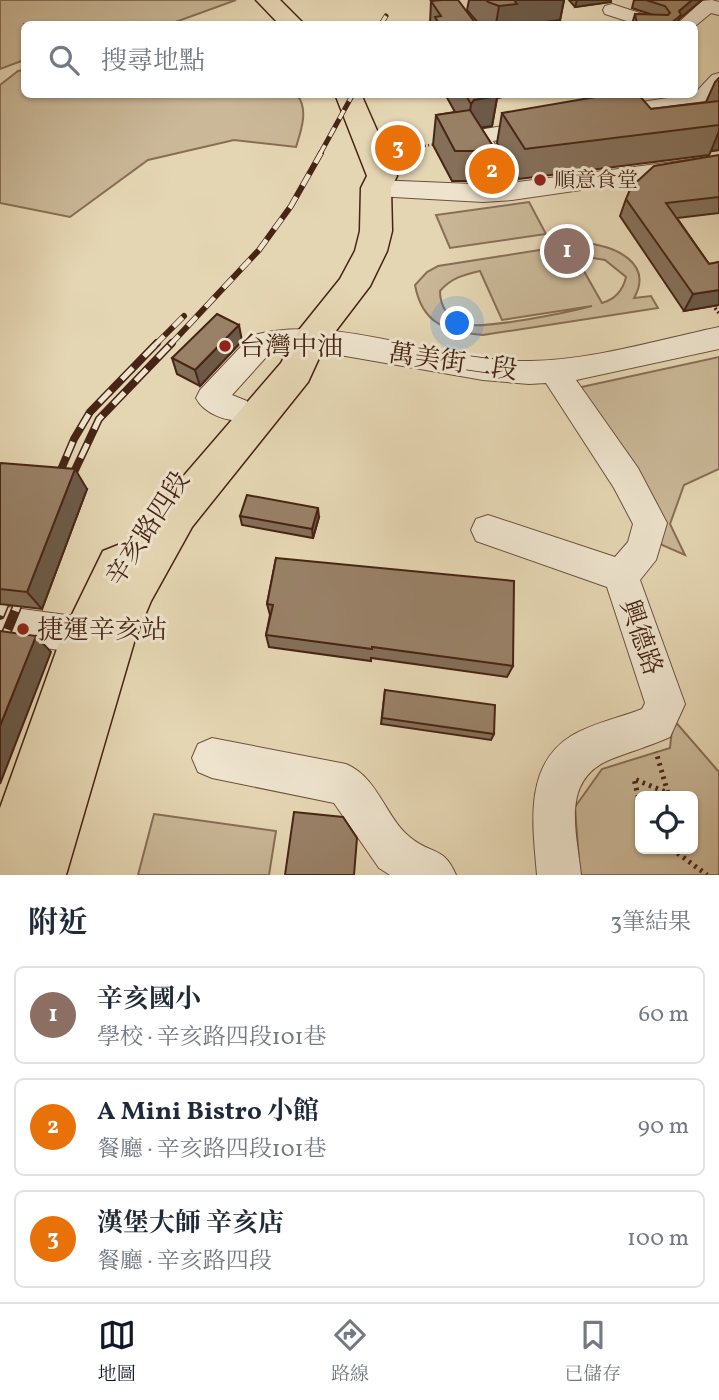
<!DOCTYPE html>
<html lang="zh-TW">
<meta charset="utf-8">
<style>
body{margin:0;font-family:Vollkorn,"Noto Serif TC",serif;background:#f6f6f7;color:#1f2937}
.controls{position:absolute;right:21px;bottom:21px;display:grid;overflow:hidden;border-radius:10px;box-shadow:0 2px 5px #0004}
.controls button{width:63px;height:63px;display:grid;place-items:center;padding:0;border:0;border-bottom:2px solid #e0e1e3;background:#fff;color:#1f2937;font:35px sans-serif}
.you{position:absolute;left:458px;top:324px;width:24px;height:24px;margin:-18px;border:5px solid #fff;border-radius:50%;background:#1a73e8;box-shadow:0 0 0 10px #1a73e833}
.badge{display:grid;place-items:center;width:46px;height:46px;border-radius:50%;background:#111827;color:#fff;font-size:23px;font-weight:700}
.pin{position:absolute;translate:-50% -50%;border:4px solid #fff;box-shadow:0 2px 7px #0006}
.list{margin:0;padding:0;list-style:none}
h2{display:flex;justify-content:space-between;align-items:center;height:91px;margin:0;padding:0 28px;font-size:30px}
h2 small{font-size:23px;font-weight:400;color:#747a83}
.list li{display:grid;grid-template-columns:46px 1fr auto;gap:21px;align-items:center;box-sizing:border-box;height:98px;margin:0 14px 14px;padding:0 14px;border:2px solid #e0e1e3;border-radius:10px}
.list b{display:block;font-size:26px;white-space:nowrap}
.list p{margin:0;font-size:23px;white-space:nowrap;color:#747a83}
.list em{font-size:23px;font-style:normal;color:#747a83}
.icon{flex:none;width:38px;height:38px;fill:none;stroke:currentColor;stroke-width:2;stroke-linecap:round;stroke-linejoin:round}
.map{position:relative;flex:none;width:719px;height:875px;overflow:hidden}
.search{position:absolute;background:#fff;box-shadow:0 2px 5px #0004;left:21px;right:21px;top:21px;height:77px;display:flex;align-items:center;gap:18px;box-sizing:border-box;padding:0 24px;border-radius:10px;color:#747a83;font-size:26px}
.sheet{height:427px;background:#fff}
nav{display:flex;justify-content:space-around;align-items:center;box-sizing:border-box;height:98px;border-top:2px solid #e0e1e3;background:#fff;font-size:19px;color:#747a83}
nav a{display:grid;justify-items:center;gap:4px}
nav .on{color:#111827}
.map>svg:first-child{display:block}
.green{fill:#cab898;stroke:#886e56;stroke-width:2;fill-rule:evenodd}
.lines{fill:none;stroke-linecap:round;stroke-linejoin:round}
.minor-casing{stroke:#6e503c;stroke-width:2}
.major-casing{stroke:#472414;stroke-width:3}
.path-far2{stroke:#472414;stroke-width:2.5;stroke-dasharray:1 2.5;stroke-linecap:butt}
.path-far1{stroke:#472414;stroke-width:3.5;stroke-dasharray:2 2.5;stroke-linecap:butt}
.path{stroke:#472414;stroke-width:5;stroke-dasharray:2.5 4.5;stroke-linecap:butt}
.minor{fill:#eee4ce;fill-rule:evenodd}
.major{fill:#e5d6b3;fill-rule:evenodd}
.rail-far3-casing{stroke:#472414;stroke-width:5}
.rail-far2-casing{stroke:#472414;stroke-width:6}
.rail-far1-casing{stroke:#472414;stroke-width:8}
.rail-casing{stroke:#472414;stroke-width:10}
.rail-far3{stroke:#eee4ce;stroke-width:3.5;stroke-dasharray:10;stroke-linecap:butt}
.rail-far2{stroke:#eee4ce;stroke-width:4.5;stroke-dasharray:13;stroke-linecap:butt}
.rail-far1{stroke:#eee4ce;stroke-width:5;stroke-dasharray:16;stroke-linecap:butt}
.rail{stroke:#eee4ce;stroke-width:7;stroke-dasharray:20;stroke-linecap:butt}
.wall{fill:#846f59;stroke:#472414;stroke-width:2}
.shaded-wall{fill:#6b5a48;stroke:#472414;stroke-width:2}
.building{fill:#998167;stroke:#472414;stroke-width:2}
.poi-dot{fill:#8f2418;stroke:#eee4ce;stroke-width:2.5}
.labels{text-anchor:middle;stroke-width:6;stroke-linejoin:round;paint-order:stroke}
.far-poi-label{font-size:21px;fill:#472414;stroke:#eee4ce;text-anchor:start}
.poi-label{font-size:26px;fill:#472414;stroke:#eee4ce;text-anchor:start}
.street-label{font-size:26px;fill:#472414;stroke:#eee4ce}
</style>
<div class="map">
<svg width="719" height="875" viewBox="0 0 719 875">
<rect width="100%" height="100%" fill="#e5d6b3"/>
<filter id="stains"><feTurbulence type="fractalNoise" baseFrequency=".00286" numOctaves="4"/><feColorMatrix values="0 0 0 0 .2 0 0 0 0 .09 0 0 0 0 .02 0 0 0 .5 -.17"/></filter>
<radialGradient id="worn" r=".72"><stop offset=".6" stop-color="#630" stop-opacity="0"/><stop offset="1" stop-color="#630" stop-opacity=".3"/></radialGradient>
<g class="green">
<path d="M 0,0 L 236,0 L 170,24 L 24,24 L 24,60 L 0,69 Z"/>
<path d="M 24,70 L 24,94 L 297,95 C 309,109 301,131 296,147 L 234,140 L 148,160 L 70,217 L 0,203 L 0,85 L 18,71 Z"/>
<path d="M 529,202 L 546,234 L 450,248 L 436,215 Z"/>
<path d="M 584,243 C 614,245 654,263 634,298 L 651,296 L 658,308 L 483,335 C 447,332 422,324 415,285 L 427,272 L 438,266 ZM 581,256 L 605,260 L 626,277 C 623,290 616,299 602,303 L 576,257 ZM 480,271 L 502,320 L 592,306 C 569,312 484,330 463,324 C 448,319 440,306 440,291 C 451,278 463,275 480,271 Z"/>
<path d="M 719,357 L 719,469 L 684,485 L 670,524 L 685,555 L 662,545 L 577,388 Z"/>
<path d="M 673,719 L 719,772 L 719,875 L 580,875 L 575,807 L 602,769 L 670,748 ZM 640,796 L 693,796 L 693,849 L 640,849 Z"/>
<path d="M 154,814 L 276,831 L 269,875 L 138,875 Z"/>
</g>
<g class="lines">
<defs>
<g id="minor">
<path d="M 712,0 L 719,2 L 719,15 L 711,13 L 694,27 L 694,24 L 677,24 L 702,1 Z"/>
<path d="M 612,4 L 661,20 L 664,24 L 636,24 L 605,14 L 603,10 L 605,6 Z"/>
<path d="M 719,73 L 719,91 L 708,103 L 609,121 L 601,119 L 598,114 L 601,109 L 609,107 L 694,94 L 712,75 Z"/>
<path d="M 539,120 L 547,122 L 550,127 L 547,132 L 493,141 L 518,182 L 719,156 L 719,170 L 512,200 L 483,202 L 376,196 L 367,193 L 364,188 L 367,183 L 376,180 L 496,185 L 468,137 L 471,132 L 479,130 Z"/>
<path d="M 719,327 L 719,349 L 576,380 L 638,468 L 667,523 L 656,560 L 640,580 L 685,704 L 670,737 C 650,746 629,752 609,760 C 560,781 577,833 581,875 L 537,875 C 533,827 523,766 571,736 C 593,723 619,718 642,709 L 645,703 L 607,587 L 476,541 L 471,530 L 476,519 L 488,515 L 615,557 L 628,542 L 633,524 L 614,488 L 546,383 L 529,384 L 483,380 L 311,350 L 269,354 L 232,395 L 247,401 L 251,410 L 247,419 C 230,424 204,414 196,398 L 200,390 L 251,336 C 333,311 443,363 530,361 C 593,360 657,340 719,327 Z"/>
<path d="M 0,606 L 103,620 L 116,625 L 122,638 L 116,651 L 103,656 L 0,642 Z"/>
<path d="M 212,738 L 346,764 C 379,778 385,818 411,838 C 432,855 444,846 456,875 L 390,875 L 379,868 L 334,803 L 212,778 L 198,772 L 192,758 L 198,744 Z"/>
</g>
<g id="major">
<path d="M 256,0 L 280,0 L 304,24 L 279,24 Z"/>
<path d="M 335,94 L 361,94 L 397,176 L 391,188 L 392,231 L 387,251 L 370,286 L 325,345 L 308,382 L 192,527 L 151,601 L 135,639 L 66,875 L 0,875 L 0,808 L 62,635 L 103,551 L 118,545 L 133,551 L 162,501 L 281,363 L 299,330 L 340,279 L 355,251 L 360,231 L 361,188 L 367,176 Z"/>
</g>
</defs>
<use href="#minor" class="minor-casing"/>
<use href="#major" class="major-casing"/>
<path class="path-far2" d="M 397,150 L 437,144"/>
<path class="path-far1" d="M 715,308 L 719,313"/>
<g class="path">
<path d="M 640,804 L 634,779 L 668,793 L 656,752"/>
<path d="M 672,849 L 707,875"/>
</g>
<use href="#minor" class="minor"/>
<use href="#major" class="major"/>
<defs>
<g id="rail-far3">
<path d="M 381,24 L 386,16"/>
<path d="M 320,154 L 353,94"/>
</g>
<g id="rail-far2">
<path d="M 155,345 L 184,316"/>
<path d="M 170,345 L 259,250 L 291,206 L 321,153"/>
</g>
<g id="rail-far1">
<path d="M 54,486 L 74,439 L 90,412 L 157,343"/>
<path d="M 67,487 L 99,419 L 172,343"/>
</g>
<g id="rail">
<path d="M 0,615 L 12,586"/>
<path d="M 0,648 L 25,587"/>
</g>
</defs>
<use href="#rail-far3" class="rail-far3-casing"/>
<use href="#rail-far2" class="rail-far2-casing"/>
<use href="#rail-far1" class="rail-far1-casing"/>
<use href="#rail" class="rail-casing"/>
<use href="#rail-far3" class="rail-far3"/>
<use href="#rail-far2" class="rail-far2"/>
<use href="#rail-far1" class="rail-far1"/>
<use href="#rail" class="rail"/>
</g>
<g class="wall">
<path d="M 469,0 L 564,0 L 560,20 L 528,24 L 479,24 L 467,10 Z"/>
<path d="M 569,0 L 611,0 L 611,2 L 575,7 Z"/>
<path d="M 634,0 L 702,0 L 679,19 L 677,24 L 632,24 L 635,14 L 653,15 L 632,8 Z"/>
<path d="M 431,1 L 476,24 L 430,24 Z"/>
<path d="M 719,78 L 719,150 L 711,151 L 709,155 L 519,179 L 497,143 L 502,113 L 651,109 L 706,102 L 715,82 Z"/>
<path d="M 445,94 L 518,94 L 497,98 L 492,126 L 481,128 L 496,151 L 491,181 L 452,181 L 433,145 L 436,115 L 455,112 Z"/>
<path d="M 719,155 L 719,213 L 677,218 L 709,264 L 719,262 L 719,305 L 684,311 L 620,216 L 626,199 Z"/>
<path d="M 242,341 L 200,386 L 177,374 L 172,358 Z"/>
<path d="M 0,465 L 87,489 L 42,609 L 0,604 Z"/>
<path d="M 240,516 L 319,517 L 313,538 L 242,525 Z"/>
<path d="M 276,558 L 513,666 L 507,677 L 371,658 L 371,661 L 269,647 L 266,635 L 270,615 L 267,604 Z"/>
<path d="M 385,690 L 494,734 L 491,740 L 381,724 Z"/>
</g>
<g class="shaded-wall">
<path d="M 513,0 L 564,0 L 560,20 L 528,24 L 496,24 L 499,6 Z"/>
<path d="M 577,0 L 611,0 L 611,2 L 575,7 Z"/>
<path d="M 692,0 L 702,0 L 679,19 L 677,24 L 670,24 L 679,11 Z"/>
<path d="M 478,94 L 518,94 L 497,98 L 492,126 L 471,129 L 467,133 L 471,104 Z"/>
<path d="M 719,131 L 719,150 L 711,151 Z"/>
<path d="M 719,290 L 719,305 L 684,311 L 693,294 Z"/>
<path d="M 239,325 L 242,341 L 200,386 L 195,370 Z"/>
<path d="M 75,469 L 87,489 L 42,609 L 27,592 Z"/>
<path d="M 318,508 L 319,517 L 313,538 L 312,529 Z"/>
<path d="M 36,636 L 51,652 L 0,784 L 0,726 Z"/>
</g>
<g class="building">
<path d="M 442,0 L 458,0 L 476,24 L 439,24 L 435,17 L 441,16 L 431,1 Z"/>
<path d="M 486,0 L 514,0 L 517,4 L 499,6 L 488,2 Z"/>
<path d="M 646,0 L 692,0 L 679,11 L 681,15 L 670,24 L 637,24 L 635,14 L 668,15 L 670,13 L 665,6 Z"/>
<path d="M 465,94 L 496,94 L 497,96 L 474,100 L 471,104 Z"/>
<path d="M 613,94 L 638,94 L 651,109 L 719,101 L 719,125 L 525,149 L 502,113 Z"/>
<path d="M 470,110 L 496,151 L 455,151 L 436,115 Z"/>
<path d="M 719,155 L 719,197 L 666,203 L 709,264 L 719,262 L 719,290 L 693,294 L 626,199 L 631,187 L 654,166 Z"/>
<path d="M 217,314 L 239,325 L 195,370 L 172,358 Z"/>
<path d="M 1,463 L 75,469 L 27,592 L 0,589 L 0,465 Z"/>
<path d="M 247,495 L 318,508 L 312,529 L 240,516 Z"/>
<path d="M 276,558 L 514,581 L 513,666 L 372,647 L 372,649 L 266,635 L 273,605 L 267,604 Z"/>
<path d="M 0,631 L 36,636 L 0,726 Z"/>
<path d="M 385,690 L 495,705 L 494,734 L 382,718 Z"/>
<path d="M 294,812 L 343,817 L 357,838 L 354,875 L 285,875 Z"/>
</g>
<g class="poi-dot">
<circle cx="540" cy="180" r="7"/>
<circle cx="225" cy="346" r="7"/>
<circle cx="23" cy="629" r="7"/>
</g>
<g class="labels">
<g class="far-poi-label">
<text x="554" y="187">順意食堂</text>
</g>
<g class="poi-label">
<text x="239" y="355">台灣中油</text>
<text x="37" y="638">捷運辛亥站</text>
</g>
<g class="street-label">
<text transform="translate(453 361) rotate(8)" y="9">萬美街二段</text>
<text transform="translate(147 528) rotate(-57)" y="9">辛亥路四段</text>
<text transform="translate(642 637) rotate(71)" y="9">興德路</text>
</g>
</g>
<rect width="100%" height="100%" filter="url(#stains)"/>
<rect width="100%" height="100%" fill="url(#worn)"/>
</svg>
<div class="controls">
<button><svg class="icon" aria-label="locate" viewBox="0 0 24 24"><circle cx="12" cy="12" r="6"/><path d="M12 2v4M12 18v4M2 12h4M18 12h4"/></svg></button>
</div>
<div class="you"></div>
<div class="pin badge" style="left:567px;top:251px;background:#8d6e63">1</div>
<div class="pin badge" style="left:492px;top:171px;background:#e8710a">2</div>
<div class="pin badge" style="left:398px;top:148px;background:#e8710a">3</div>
<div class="search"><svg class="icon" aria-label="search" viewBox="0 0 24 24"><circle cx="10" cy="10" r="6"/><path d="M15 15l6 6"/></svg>搜尋地點</div>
</div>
<section class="sheet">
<h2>附近<small>3筆結果</small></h2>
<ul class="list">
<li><span class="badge" style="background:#8d6e63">1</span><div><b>辛亥國小</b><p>學校 · 辛亥路四段101巷</p></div><em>60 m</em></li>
<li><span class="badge" style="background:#e8710a">2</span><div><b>A Mini Bistro 小館</b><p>餐廳 · 辛亥路四段101巷</p></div><em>90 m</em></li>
<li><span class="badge" style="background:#e8710a">3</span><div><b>漢堡大師 辛亥店</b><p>餐廳 · 辛亥路四段</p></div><em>100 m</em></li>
</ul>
</section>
<nav>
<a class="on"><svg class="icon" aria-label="map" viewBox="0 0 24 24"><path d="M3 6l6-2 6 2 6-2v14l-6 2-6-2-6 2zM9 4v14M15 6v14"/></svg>地圖</a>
<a><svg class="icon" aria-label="directions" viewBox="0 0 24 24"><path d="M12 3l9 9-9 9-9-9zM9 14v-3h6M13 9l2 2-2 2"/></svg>路線</a>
<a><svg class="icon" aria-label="saved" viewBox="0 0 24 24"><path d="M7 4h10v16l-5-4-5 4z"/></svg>已儲存</a>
</nav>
